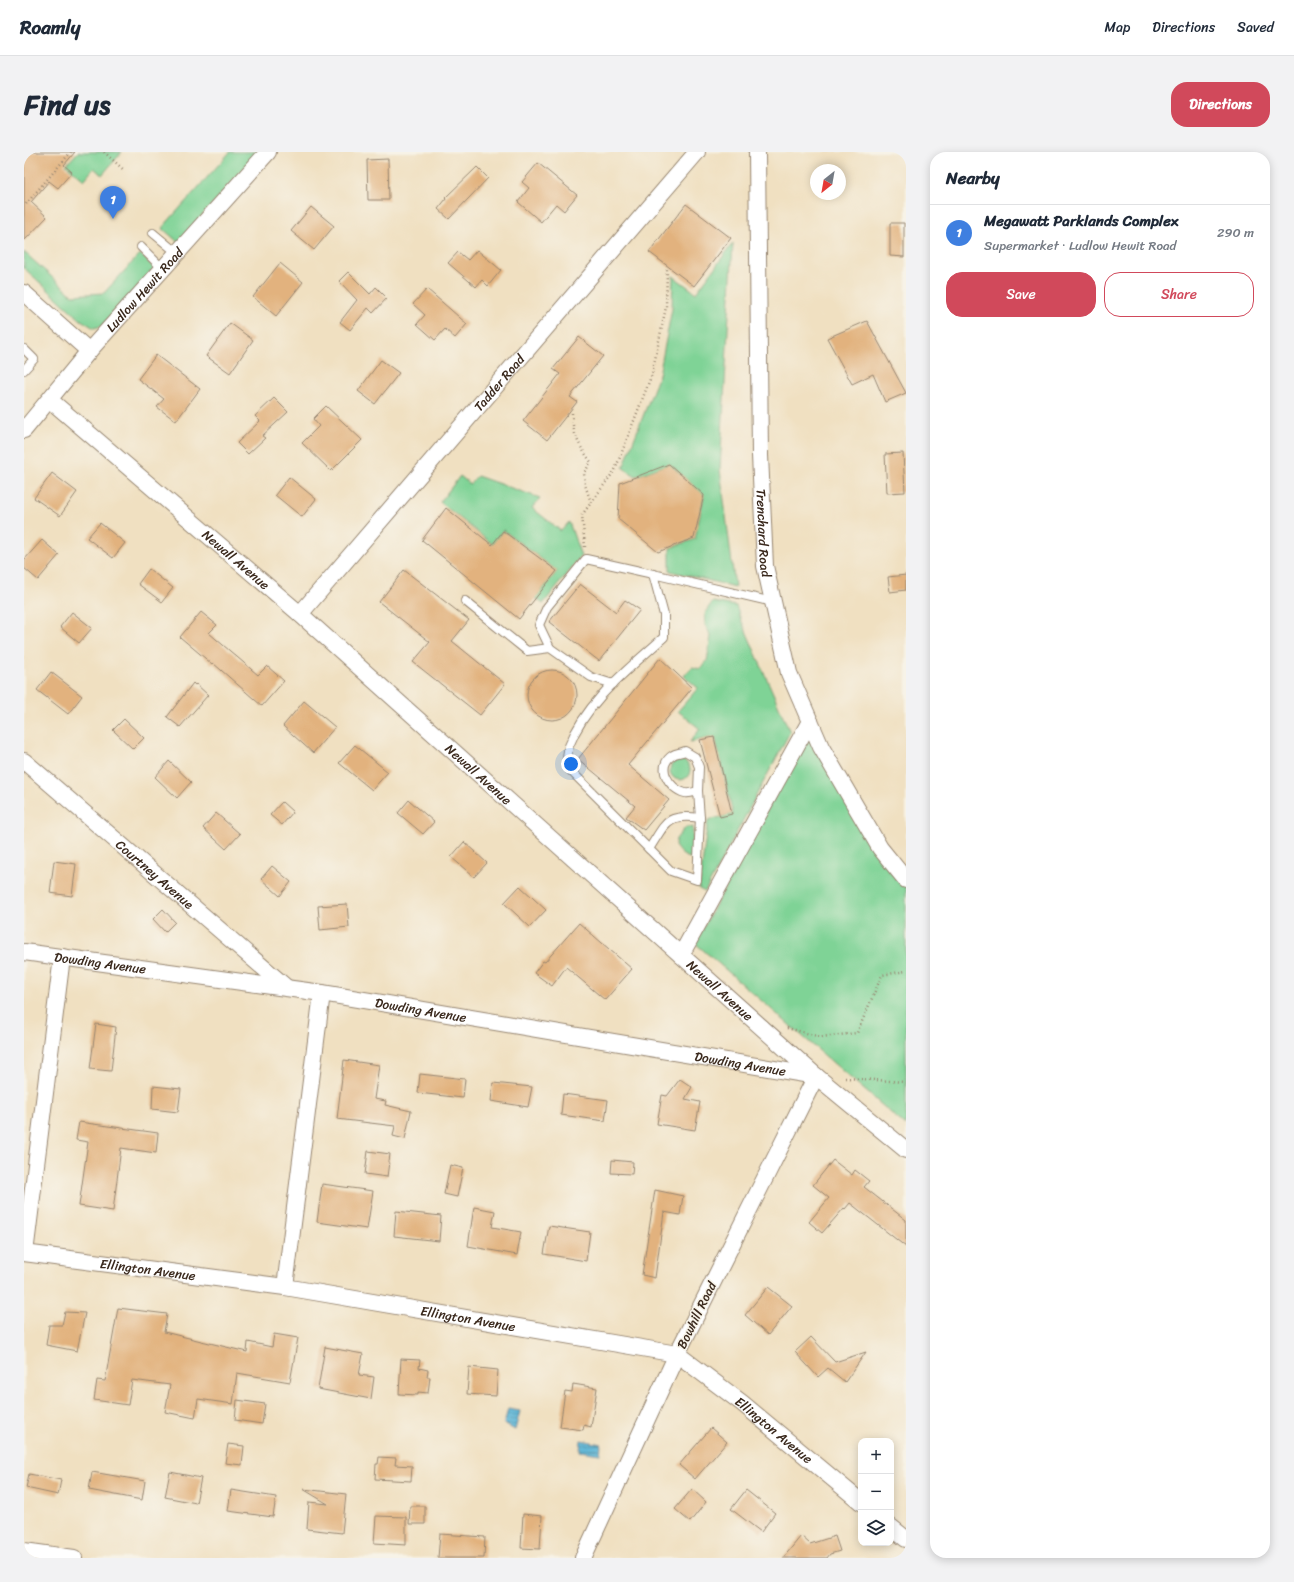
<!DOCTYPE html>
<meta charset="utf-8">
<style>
body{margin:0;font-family:Sriracha,sans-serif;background:#f2f2f3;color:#1f2937}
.controls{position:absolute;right:12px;bottom:12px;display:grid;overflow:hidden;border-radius:8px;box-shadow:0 2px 10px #0003}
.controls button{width:36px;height:36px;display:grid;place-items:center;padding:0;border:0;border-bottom:1px solid #e0e1e3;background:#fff;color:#1f2937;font:20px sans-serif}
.compass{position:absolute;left:786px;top:12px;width:36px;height:36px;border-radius:50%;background:#fff;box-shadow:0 2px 10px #0003;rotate:211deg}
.you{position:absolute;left:547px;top:612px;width:14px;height:14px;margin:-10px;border:3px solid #fff;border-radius:50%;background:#1a73e8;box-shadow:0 0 0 6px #1a73e833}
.badge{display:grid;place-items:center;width:26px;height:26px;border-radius:50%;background:#d1495b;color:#fff;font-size:13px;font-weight:700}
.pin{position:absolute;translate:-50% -33px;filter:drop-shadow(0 1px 2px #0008)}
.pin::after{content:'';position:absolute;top:21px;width:14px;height:12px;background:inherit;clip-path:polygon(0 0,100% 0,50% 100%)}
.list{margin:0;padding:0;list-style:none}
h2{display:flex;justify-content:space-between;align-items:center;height:52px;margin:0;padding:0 16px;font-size:17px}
h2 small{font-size:13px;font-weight:400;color:#747a83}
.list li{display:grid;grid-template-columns:26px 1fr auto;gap:12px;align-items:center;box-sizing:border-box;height:56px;padding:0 16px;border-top:1px solid #e0e1e3}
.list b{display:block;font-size:15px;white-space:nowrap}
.list p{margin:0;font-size:13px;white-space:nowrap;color:#747a83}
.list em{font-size:13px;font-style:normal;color:#747a83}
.actions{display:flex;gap:8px;padding:12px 16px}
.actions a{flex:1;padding:9px 0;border:1px solid #d1495b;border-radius:16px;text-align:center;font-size:14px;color:#d1495b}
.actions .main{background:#d1495b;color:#fff}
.icon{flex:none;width:22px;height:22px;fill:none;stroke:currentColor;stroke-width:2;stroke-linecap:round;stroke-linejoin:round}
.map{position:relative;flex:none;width:882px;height:1406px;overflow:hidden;border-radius:16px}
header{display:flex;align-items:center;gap:24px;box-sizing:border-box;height:56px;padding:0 20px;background:#fff;border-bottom:1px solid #e0e1e3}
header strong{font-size:19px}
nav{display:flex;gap:22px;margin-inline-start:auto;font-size:14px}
.intro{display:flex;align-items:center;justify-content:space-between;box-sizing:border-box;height:96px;padding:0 24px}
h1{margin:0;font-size:28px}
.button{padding:10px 18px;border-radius:16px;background:#d1495b;color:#fff;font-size:14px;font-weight:700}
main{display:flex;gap:24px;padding:0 24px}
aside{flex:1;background:#fff;border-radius:16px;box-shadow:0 2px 10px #0003}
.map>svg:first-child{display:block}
.grass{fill:#7fd396;stroke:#5d7e5a}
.water{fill:url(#water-rules);stroke:#4a6f7a}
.building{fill:#e2b27e}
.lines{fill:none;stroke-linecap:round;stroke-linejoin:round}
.service-casing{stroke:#968570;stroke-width:10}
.minor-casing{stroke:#968570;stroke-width:18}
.path{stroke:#968570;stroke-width:2.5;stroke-dasharray:1 3;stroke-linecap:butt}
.service{stroke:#fff;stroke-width:8}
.minor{stroke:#fff;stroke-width:16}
.labels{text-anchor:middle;stroke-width:3;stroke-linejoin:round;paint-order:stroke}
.street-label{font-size:13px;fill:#3b2a1e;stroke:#f7f3e8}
</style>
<header>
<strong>Roamly</strong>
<nav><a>Map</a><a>Directions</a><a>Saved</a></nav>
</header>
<div class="intro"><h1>Find us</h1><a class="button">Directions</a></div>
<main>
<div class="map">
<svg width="882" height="1406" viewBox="0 0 882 1406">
<defs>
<pattern id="water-rules" width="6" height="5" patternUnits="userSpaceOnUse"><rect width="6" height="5" fill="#58b4d6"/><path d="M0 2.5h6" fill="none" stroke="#4a93ad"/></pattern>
</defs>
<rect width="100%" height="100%" fill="#f7f3e8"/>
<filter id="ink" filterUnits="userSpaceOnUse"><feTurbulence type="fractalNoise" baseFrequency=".025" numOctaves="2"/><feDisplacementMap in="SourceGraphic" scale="8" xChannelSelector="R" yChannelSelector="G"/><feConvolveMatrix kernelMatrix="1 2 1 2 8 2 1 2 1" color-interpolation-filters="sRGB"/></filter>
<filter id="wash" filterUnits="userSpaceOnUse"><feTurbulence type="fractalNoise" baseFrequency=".012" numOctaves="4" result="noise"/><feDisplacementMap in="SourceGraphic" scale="16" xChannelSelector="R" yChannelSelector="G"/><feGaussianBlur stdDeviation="0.9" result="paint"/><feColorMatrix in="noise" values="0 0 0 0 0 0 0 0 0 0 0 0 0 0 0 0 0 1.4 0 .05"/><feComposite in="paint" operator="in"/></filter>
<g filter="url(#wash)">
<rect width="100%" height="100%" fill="#f0e0c1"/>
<g class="grass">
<path d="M 54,0 L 98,0 L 78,23 L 70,16 L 60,28 L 42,13 Z"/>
<path d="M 206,0 L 235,0 L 154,90 L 138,76 Z"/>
<path d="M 709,91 L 696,317 L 711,435 L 646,419 L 646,396 L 671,387 L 680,343 L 645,312 L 612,324 L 599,316 L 635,223 L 648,157 L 649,124 L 672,141 Z"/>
<path d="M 0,100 L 48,143 L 80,141 L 116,102 L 130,116 L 78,174 L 70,176 L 57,168 L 0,116 Z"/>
<path d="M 436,324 L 446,332 L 453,324 L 516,346 L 508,356 L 537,379 L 545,370 L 557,404 L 519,452 L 512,446 L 533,419 L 479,378 L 468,392 L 416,350 Z"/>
<path d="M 689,450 L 712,454 L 715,463 L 766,580 L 681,740 L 675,737 L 684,668 L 709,662 L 691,585 L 666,590 L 676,577 L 654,559 L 674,536 L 660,524 L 668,515 L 676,517 L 683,509 L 687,484 C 679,470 677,463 689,450 Z"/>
<path d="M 786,579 L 882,732 L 882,974 L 671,791 Z"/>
<circle cx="656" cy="618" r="10"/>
<path d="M 662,675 L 669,675 L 668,706 C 659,705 656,701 651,694 L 652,687 Z"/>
</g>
<g class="water">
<path d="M 484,1257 L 496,1259 L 491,1278 L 480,1272 Z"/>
<path d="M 557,1288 L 577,1292 L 576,1302 L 556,1299 Z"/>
</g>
<g id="blocks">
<g class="building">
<path d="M 0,0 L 51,0 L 40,13 L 48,20 L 34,36 L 25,29 L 7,50 L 23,65 L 0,89 Z"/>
<path d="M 364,7 L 365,48 L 344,48 L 343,8 Z"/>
<path d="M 514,11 L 553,43 L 540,59 L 532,52 L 517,70 L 494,50 L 505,36 L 498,30 Z"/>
<path d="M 453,15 L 464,26 L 425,67 L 414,57 L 422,47 L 421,46 Z"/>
<path d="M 662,52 L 707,86 L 670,134 L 625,100 Z"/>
<path d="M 287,55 L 310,74 L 290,98 L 267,79 Z"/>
<path d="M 866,71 L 880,71 L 880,105 L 866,104 Z"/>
<path d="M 453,98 L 477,118 L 464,134 L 458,128 L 452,135 L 424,111 L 434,100 L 444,108 Z"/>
<path d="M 256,111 L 279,130 L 252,164 L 229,145 Z"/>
<path d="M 324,120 L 346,142 L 352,135 L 363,146 L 349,161 L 344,156 L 326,178 L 316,170 L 333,148 L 315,129 Z"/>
<path d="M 403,137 L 443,172 L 431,186 L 421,177 L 411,188 L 393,172 L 401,163 L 389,152 Z"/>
<path d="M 843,169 L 882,241 L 861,250 L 849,222 L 828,232 L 803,186 Z"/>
<path d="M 206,171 L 229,188 L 206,221 L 182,204 Z"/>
<path d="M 555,185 L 579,204 L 546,245 L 553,250 L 523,288 L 499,269 L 536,222 L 529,217 Z"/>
<path d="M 132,203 L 176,237 L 152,269 L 133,255 L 140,247 L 114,227 Z"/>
<path d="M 357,208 L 375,221 L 351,252 L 334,239 Z"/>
<path d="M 250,246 L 264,260 L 238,284 L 241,286 L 224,302 L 213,291 L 236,269 L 231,264 Z"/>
<path d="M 302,254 L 338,288 L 307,319 L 278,291 L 295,274 L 289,267 Z"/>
<path d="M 879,301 L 881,340 L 863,341 L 861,302 Z"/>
<path d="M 645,312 L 680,343 L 670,386 L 634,400 L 594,367 L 596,331 Z"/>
<path d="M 28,321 L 53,340 L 36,364 L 10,346 Z"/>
<path d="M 265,325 L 292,347 L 278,365 L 251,343 Z"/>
<path d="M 422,356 L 468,393 L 479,379 L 533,419 L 495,467 L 398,388 Z"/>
<path d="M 76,371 L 101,391 L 89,406 L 63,386 Z"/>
<path d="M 18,388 L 35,403 L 14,428 L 0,416 L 0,408 Z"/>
<path d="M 125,417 L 149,436 L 138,450 L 114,432 Z"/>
<path d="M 380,418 L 445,468 L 428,489 L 481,532 L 456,563 L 389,510 L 406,490 L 355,450 Z"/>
<path d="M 882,423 L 882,438 L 866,440 L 864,425 Z"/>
<path d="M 556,432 L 592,460 L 601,448 L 616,458 L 575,509 L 525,470 Z"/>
<path d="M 48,460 L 68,476 L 55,491 L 36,475 Z"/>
<path d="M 177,460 L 193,473 L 185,481 L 234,523 L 243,514 L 260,529 L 238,554 L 189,511 L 188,512 L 156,485 Z"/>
<path d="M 636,506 L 668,536 L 604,613 L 645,648 L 620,678 L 602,665 L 611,654 L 554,607 Z"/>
<circle cx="528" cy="543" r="25"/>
<path d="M 27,520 L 58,544 L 44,562 L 13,538 Z"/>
<path d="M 169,531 L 171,533 L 172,532 L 184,543 L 156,575 L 143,565 Z"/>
<path d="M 280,549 L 311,575 L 289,601 L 259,574 Z"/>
<path d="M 100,567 L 120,586 L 109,597 L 89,578 Z"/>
<path d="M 690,585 L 708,662 L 696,665 L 676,588 Z"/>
<path d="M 331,593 L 364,620 L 348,638 L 315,611 Z"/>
<path d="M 145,609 L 167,630 L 153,646 L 131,625 Z"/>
<path d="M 385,648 L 410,670 L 399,682 L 374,661 Z"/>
<path d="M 258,650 L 269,660 L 258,673 L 246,663 Z"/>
<path d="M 192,661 L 216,682 L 202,697 L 179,676 Z"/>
<path d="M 440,690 L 463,711 L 450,725 L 427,705 Z"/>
<path d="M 30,709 L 52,712 L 48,744 L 26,741 Z"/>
<path d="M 248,714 L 267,730 L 256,744 L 237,727 Z"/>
<path d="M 496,734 L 522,758 L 506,775 L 480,751 Z"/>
<path d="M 323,752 L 325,775 L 296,778 L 294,754 Z"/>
<path d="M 139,757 L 151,770 L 141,780 L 129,767 Z"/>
<path d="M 555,771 L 608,817 L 581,848 L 542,815 L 528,834 L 510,821 L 519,809 L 521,810 Z"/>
<path d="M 72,872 L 92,875 L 87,919 L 66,917 Z"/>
<path d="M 320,908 L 355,913 L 350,947 L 362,949 L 361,953 L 387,959 L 381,987 L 369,984 L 371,974 L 313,967 Z"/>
<path d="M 396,922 L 441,927 L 439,946 L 394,941 Z"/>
<path d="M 656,927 L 668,935 L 661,947 L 676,950 L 671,978 L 633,972 L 638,943 L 643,944 Z"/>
<path d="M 469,931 L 508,935 L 504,955 L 467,949 Z"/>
<path d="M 129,934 L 157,937 L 154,960 L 128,957 Z"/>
<path d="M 539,942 L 584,948 L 581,969 L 537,963 Z"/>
<path d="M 55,970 L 134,981 L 132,1001 L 97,996 L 89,1059 L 55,1054 L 64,990 L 52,988 Z"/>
<path d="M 344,999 L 366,1002 L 363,1025 L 341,1022 Z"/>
<path d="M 588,1008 L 609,1010 L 608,1022 L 587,1021 Z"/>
<path d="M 809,1008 L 828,1023 L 831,1018 L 845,1029 L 840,1035 L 882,1068 L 882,1095 L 826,1051 L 821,1057 L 820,1056 L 798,1081 L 785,1070 L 805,1046 L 789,1033 Z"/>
<path d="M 426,1013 L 439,1016 L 433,1045 L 420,1042 Z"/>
<path d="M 298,1032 L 349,1039 L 343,1077 L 293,1070 Z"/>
<path d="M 631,1038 L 659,1044 L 656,1063 L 640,1060 L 631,1126 L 618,1123 Z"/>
<path d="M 450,1055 L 471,1059 L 468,1075 L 497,1080 L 493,1103 L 444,1094 Z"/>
<path d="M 372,1059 L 417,1064 L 415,1089 L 370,1084 Z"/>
<path d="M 525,1074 L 566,1080 L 562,1109 L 520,1102 Z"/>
<path d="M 744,1135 L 768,1154 L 744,1183 L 721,1163 Z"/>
<path d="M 94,1156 L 143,1162 L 140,1180 L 223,1200 L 224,1190 L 248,1195 L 250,1182 L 274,1186 L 266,1230 L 213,1221 L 209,1252 L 174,1247 L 171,1266 L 141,1260 L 146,1233 L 108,1228 L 104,1253 L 70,1248 L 73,1228 L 81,1229 Z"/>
<path d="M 41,1160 L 61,1161 L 53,1199 L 22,1193 L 25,1173 L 38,1173 Z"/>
<path d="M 787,1185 L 811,1210 L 842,1200 L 821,1230 L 804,1216 L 794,1225 L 771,1200 Z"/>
<path d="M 301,1195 L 339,1202 L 335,1223 L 350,1225 L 347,1247 L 294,1237 Z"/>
<path d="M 377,1207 L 396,1208 L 395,1216 L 404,1218 L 403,1225 L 406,1225 L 404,1241 L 394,1240 L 394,1243 L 375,1242 Z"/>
<path d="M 445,1215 L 474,1218 L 472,1244 L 443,1242 Z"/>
<path d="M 549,1232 L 573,1236 L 567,1275 L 560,1273 L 559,1278 L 536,1275 L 541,1239 L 548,1240 Z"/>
<path d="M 213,1248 L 241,1252 L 238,1272 L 211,1268 Z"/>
<path d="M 687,1276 L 703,1290 L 671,1327 L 655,1313 Z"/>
<path d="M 204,1292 L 220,1294 L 218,1313 L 201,1311 Z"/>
<path d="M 355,1305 L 372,1306 L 371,1313 L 388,1314 L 387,1329 L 351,1327 L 352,1312 L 354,1312 Z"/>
<path d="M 68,1320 L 121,1329 L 118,1348 L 65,1338 Z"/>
<path d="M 146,1320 L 177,1326 L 172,1351 L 141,1345 Z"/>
<path d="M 5,1322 L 37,1328 L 34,1343 L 2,1336 Z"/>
<path d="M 279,1337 L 322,1342 L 318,1381 L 283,1377 L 285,1350 L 304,1352 Z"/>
<path d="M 668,1337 L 682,1350 L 666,1370 L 651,1357 Z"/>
<path d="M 207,1338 L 252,1345 L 249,1365 L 204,1359 Z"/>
<path d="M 722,1338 L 751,1361 L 737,1380 L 707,1357 Z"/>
<path d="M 386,1354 L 401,1354 L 401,1372 L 385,1372 Z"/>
<path d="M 499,1362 L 518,1364 L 516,1397 L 497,1396 Z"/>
<path d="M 352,1364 L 382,1365 L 382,1393 L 350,1391 Z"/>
<path d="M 416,1382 L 461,1385 L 460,1406 L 414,1406 Z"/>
<path d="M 777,1384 L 786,1392 L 811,1384 L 816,1399 L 806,1402 L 803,1406 L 759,1406 Z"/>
</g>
</g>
</g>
<g filter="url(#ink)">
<use href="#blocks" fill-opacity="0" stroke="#968570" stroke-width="1"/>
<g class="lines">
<defs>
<g id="service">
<path d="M 129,81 L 153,101"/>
<path d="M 117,95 L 139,117"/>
<path d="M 0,197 L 10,207 L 0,218"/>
<path d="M 441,449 L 503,499 L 526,496 L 567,525 L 589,532"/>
<path d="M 526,496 L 515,473 L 523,455 L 562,407 L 629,422"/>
<path d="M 674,639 C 670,640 665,642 661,641 C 645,637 631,614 649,603 C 652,601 657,601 661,599 L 671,605 L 675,615 L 674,639 L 676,666 L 673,728 L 647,719 L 543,615 C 543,608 543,600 545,594 C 563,548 605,517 640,485 L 640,463 L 629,422 L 749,450"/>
<path d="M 625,697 C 642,671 642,661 676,666"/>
</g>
<g id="minor">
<path id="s1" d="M 733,0 L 736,303 L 741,414 L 765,521 L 797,595 L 856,696 L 882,728"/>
<path d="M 0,141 L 65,199"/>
<path id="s2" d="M 26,248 L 276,462 L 792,924 L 882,998"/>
<path id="s3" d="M 0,278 L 65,199 L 244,0"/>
<path id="s4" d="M 276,462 L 673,0"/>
<path id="s5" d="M 0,609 L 263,836"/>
<path id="s6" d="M 0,800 L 298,841 L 792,924 L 653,1202 L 559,1406"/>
<path d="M 657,803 L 786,569"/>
<path id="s7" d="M 0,1101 L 261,1135 L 653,1202 L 718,1251 L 837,1350"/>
<path d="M 1,1101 L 38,805"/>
<path d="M 261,1135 L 298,841"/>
<path d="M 867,1375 L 882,1387"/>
<path d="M 0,1399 L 50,1406"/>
</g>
</defs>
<use href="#service" class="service-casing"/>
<use href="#minor" class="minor-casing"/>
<g class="path">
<path d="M 80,0 L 100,18"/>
<path d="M 2,52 L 47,0"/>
<path d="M 548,261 C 548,281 555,294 567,310 L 560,321 L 561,333 L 567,350"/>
<path d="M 561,395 L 558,363 L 591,318 L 628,222 L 642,155 L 643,117"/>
<path d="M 763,876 L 797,885 L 833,881 L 858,823 L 882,819"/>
<path d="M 821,926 L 882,930"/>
</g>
<use href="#service" class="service"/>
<use href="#minor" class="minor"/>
</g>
</g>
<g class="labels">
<g class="street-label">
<text dy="5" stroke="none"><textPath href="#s3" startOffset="185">Ludlow Hewit Road</textPath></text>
<text dy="5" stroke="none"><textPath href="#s4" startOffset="305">Tadder Road</textPath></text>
<text dy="5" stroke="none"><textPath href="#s1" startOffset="381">Trenchard Road</textPath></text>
<text dy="5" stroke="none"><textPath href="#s2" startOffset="245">Newall Avenue</textPath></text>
<text dy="5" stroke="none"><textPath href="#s2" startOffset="569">Newall Avenue</textPath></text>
<text dy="5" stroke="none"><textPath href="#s5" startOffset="173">Courtney Avenue</textPath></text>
<text dy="5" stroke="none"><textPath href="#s6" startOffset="77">Dowding Avenue</textPath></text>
<text dy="5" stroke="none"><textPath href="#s2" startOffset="893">Newall Avenue</textPath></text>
<text dy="5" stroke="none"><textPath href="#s6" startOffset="401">Dowding Avenue</textPath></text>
<text dy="5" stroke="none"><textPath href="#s6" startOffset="725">Dowding Avenue</textPath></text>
<text dy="5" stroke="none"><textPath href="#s7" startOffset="125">Ellington Avenue</textPath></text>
<text transform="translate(672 1163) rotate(-64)" y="5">Bowhill Road</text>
<text dy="5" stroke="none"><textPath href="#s7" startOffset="449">Ellington Avenue</textPath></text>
<text dy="5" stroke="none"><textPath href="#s7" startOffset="784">Ellington Avenue</textPath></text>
</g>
</g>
</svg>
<div class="controls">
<button>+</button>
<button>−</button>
<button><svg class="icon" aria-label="layers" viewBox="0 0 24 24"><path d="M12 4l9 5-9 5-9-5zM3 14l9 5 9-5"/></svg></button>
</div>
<svg class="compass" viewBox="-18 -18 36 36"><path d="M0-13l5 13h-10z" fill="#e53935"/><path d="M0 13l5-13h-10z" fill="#747a83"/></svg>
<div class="you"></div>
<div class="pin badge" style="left:89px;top:67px;background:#3f7fe0">1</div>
</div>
<aside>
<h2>Nearby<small></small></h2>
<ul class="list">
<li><span class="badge" style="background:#3f7fe0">1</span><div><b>Megawatt Parklands Complex</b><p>Supermarket · Ludlow Hewit Road</p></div><em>290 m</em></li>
</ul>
<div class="actions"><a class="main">Save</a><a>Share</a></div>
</aside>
</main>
